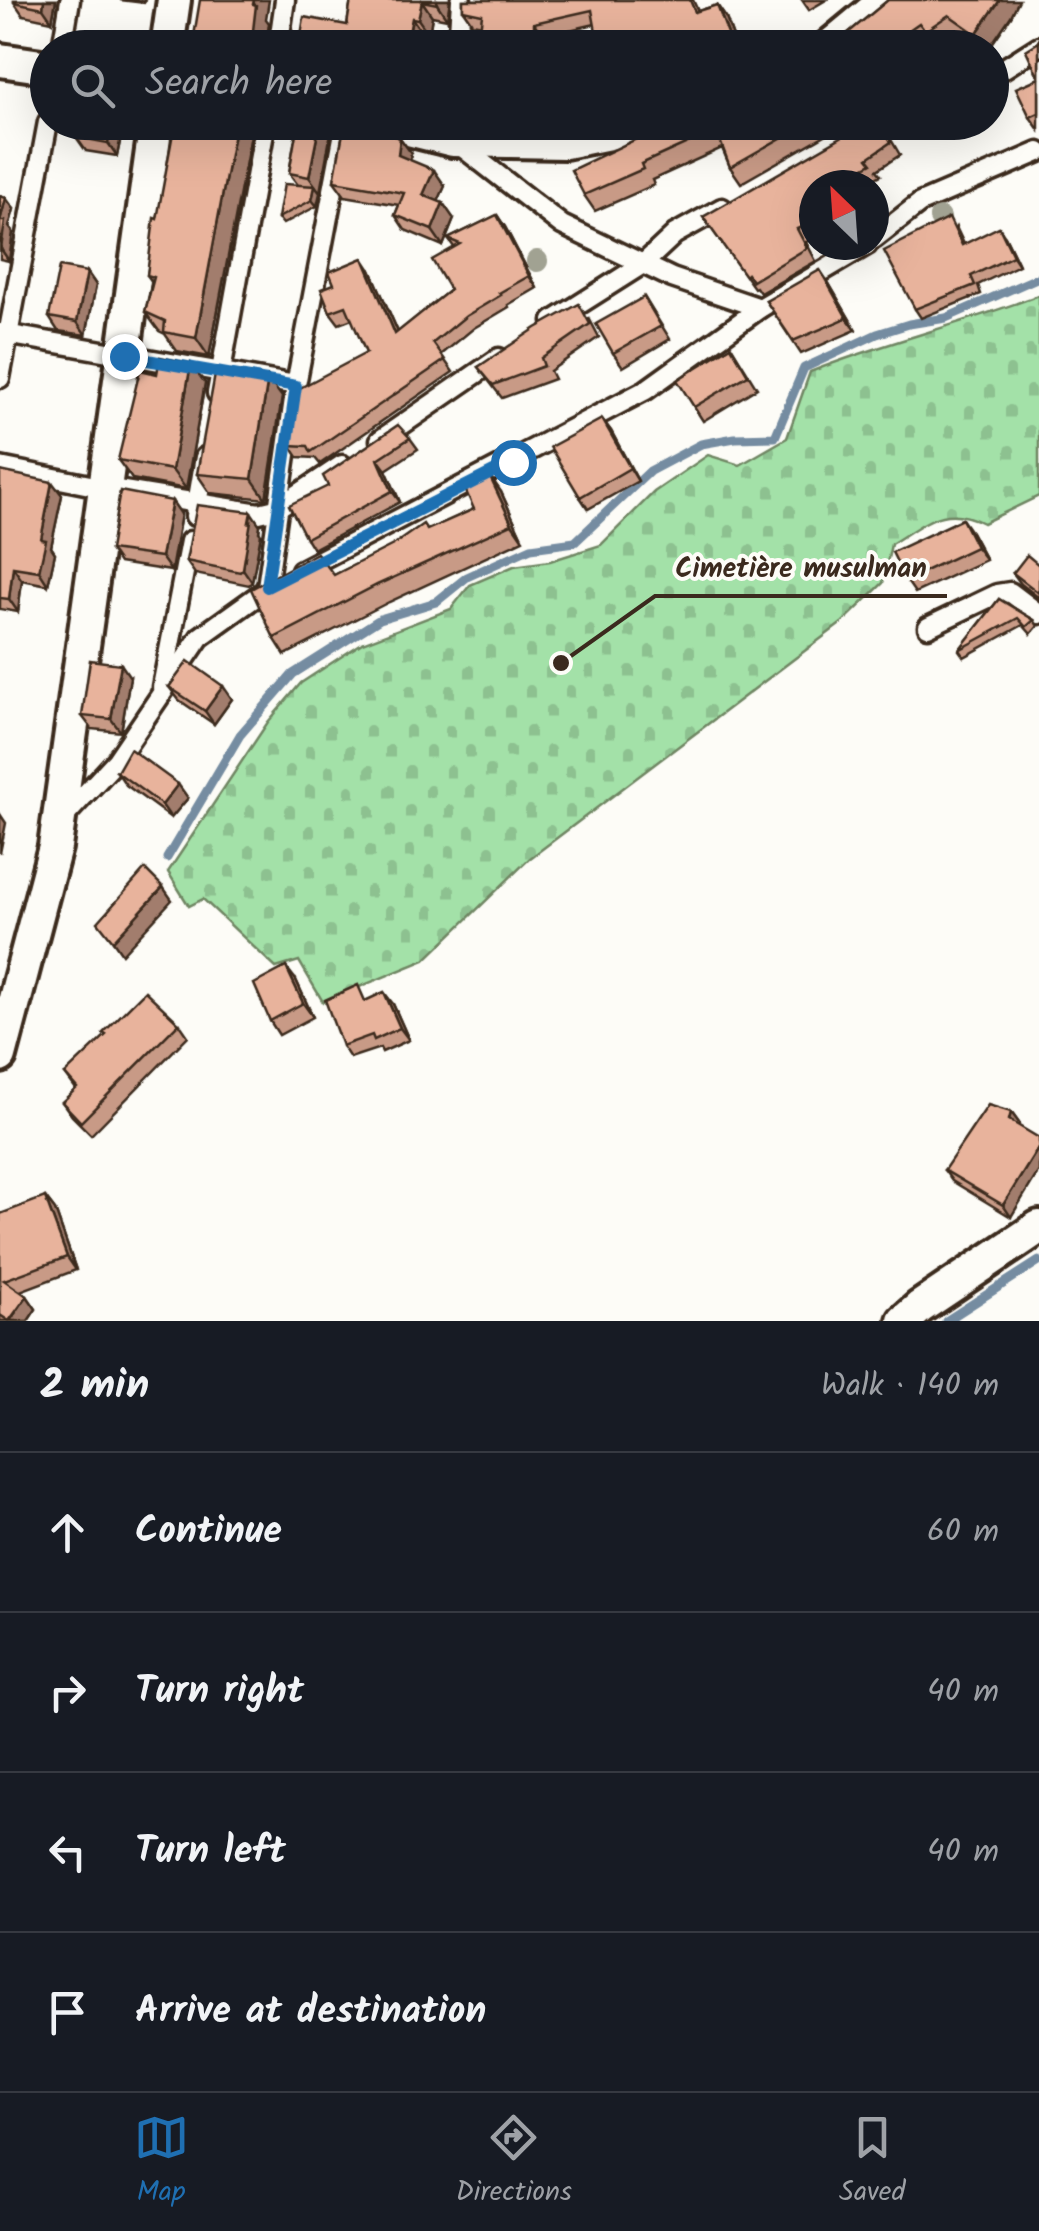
<!DOCTYPE html>
<meta charset="utf-8">
<style>
body{margin:0;font-family:Kalam,sans-serif;background:#20242c;color:#f1f3f6}
.compass{position:absolute;left:799px;top:170px;width:90px;height:90px;border-radius:50%;background:#171b24;box-shadow:0 10px 40px #0002;rotate:335deg}
.stop{position:absolute;width:30px;height:30px;margin:-22px;border:8px solid #1f6fb2;border-radius:50%;background:#fff}
.stop.end{background:#1f6fb2;border-color:#fff;box-shadow:0 2px 10px #0008}
.list{margin:0;padding:0;list-style:none}
h2{display:flex;justify-content:space-between;align-items:center;height:130px;margin:0;padding:0 40px;font-size:42px}
h2 small{font-size:32px;font-weight:400;color:#9ea1a6}
.list li{display:grid;grid-template-columns:65px 1fr auto;gap:30px;align-items:center;box-sizing:border-box;height:160px;padding:0 40px;border-top:2px solid #363941}
.list b{display:block;font-size:38px;white-space:nowrap}
.list em{font-size:32px;font-style:normal;color:#9ea1a6}
.icon{flex:none;width:55px;height:55px;fill:none;stroke:currentColor;stroke-width:2;stroke-linecap:round;stroke-linejoin:round}
.map{position:relative;flex:none;width:1039px;height:1321px;overflow:hidden}
.search{position:absolute;background:#171b24;box-shadow:0 10px 40px #0002;left:30px;right:30px;top:30px;height:110px;display:flex;align-items:center;gap:25px;box-sizing:border-box;padding:0 35px;border-radius:55px;color:#9ea1a6;font-size:38px}
.sheet{height:770px;background:#171b24}
nav{display:flex;justify-content:space-around;align-items:center;box-sizing:border-box;height:140px;border-top:2px solid #363941;background:#171b24;font-size:28px;color:#9ea1a6}
nav a{display:grid;justify-items:center;gap:5px}
nav .on{color:#1f6fb2}
.map>svg:first-child{display:block}
.cemetery{fill:url(#cemetery-stones);stroke:#6f8663;stroke-width:2.5}
.lines{fill:none;stroke-linecap:round;stroke-linejoin:round}
.stream{stroke:#758ca1;stroke-width:9}
.lane-casing{stroke:#3b2a1e;stroke-width:25}
.street-casing{stroke:#3b2a1e;stroke-width:40}
.lane{stroke:#fdfcf7;stroke-width:18}
.street{stroke:#fdfcf7;stroke-width:32}
.tree{fill:#a1a292}
.wall{fill:#c89a86;stroke:#3b2a1e;stroke-width:2.5}
.shaded-wall{fill:#a27d6d;stroke:#3b2a1e;stroke-width:2.5}
.building{fill:#e8b39c;stroke:#3b2a1e;stroke-width:2.5}
.route{stroke:#1f6fb2;stroke-width:12}
.leader{fill:none;stroke:#3b2a1e;stroke-width:4}
.callout-dot{fill:#3b2a1e;stroke:#fdfcf7;stroke-width:4}
.callout-label{font-size:28px;text-anchor:middle;font-weight:bold;fill:#3b2a1e;stroke:#fdfcf7;stroke-width:8;stroke-linejoin:round;paint-order:stroke}
</style>
<div class="map">
<svg width="1039" height="1321" viewBox="0 0 1039 1321">
<defs>
<pattern id="cemetery-stones" width="16" height="16" patternUnits="userSpaceOnUse" patternTransform="scale(2.5)"><rect width="16" height="16" fill="#a3e1a8"/><path d="M2 7V4a2 2 0 0 1 4 0v3zM10 15v-3a2 2 0 0 1 4 0v3z" fill="#8dc190"/></pattern>
</defs>
<rect width="100%" height="100%" fill="#fdfcf7"/>
<filter id="ink" filterUnits="userSpaceOnUse"><feTurbulence type="fractalNoise" baseFrequency=".01" numOctaves="2"/><feDisplacementMap in="SourceGraphic" scale="20" xChannelSelector="R" yChannelSelector="G"/><feConvolveMatrix kernelMatrix="1 2 1 2 8 2 1 2 1" color-interpolation-filters="sRGB"/></filter>
<g filter="url(#ink)">
<path class="cemetery" d="M 1039,295 L 1039,496 L 983,523 C 943,503 926,523 891,544 L 883,583 L 843,622 L 529,859 L 425,960 L 323,1002 L 299,961 L 276,968 L 203,899 L 189,906 L 168,872 L 268,722 L 301,683 L 362,643 L 451,609 L 470,585 L 514,566 L 550,561 L 601,545 L 654,492 L 708,455 L 740,465 L 787,438 L 810,372 C 885,342 964,324 1039,295 Z"/>
<g class="lines">
<g class="stream">
<path d="M 167,858 L 240,735 L 293,674 L 380,619 L 436,602 L 467,577 L 531,548 L 575,542 L 650,471 L 701,444 L 735,438 L 775,437 L 804,368 L 877,334 L 909,324 L 946,318 L 1039,277"/>
<path d="M 946,1321 L 1039,1261"/>
</g>
<defs>
<g id="lane">
<path d="M 62,48 L 70,0"/>
<path d="M 278,48 L 285,0"/>
<path d="M 458,48 L 461,0"/>
<path d="M 992,76 L 1039,46"/>
<path d="M 454,122 L 453,140 L 562,225 L 672,278 L 760,308"/>
<path d="M 874,239 L 920,203 L 1039,152"/>
<path d="M 553,321 L 643,264 L 675,234 L 722,208"/>
<path d="M 0,333 L 296,385"/>
<path d="M 0,378 L 48,122"/>
<path d="M 217,393 L 266,122"/>
<path d="M 380,440 L 499,358"/>
<path d="M 0,467 L 105,488 L 259,513 L 276,509 L 342,465"/>
<path d="M 195,516 L 205,457"/>
<path d="M 301,570 L 646,390 L 760,308 L 867,245"/>
<path d="M 267,587 L 296,385 L 346,122"/>
<path d="M 928,627 L 997,594 L 1010,592 L 1039,614"/>
<path d="M 162,687 L 190,541"/>
<path d="M 63,818 L 116,761 L 200,637 L 274,584"/>
</g>
<g id="street">
<path d="M 167,48 L 174,0"/>
<path d="M 828,48 L 886,0"/>
<path d="M 0,60 L 48,67"/>
<path d="M 380,122 L 453,140 L 565,142 L 663,122"/>
<path d="M 0,1056 L 55,847 L 156,122"/>
<path d="M 904,1321 L 920,1307 L 1039,1227"/>
</g>
</defs>
<use href="#lane" class="lane-casing"/>
<use href="#street" class="street-casing"/>
<use href="#lane" class="lane"/>
<use href="#street" class="street"/>
</g>
<g class="tree">
<circle cx="940" cy="218" r="11"/>
<circle cx="537" cy="261" r="11"/>
</g>
<g class="wall">
<path d="M 14,0 L 56,0 L 52,21 L 23,15 L 14,2 Z"/>
<path d="M 120,0 L 145,0 L 144,3 Z"/>
<path d="M 351,0 L 450,0 L 447,19 L 432,16 L 429,35 L 347,25 Z"/>
<path d="M 463,0 L 693,0 L 698,11 L 717,5 L 726,18 L 737,48 L 599,48 L 595,24 L 543,36 L 472,23 L 463,10 Z"/>
<path d="M 802,0 L 826,0 L 809,10 Z"/>
<path d="M 888,0 L 1011,16 L 989,48 L 985,48 L 960,31 L 936,46 L 930,39 L 917,48 L 830,48 Z"/>
<path d="M 1039,40 L 1039,130 L 1030,117 L 1039,78 L 1037,43 Z"/>
<path d="M 79,122 L 124,122 L 117,156 L 86,151 L 76,137 Z"/>
<path d="M 298,122 L 320,192 L 317,206 L 283,224 L 278,218 L 298,185 L 289,173 Z"/>
<path d="M 345,122 L 361,122 L 400,138 L 411,153 L 410,160 L 445,186 L 438,201 L 454,219 L 443,246 L 405,230 L 395,215 L 399,205 L 345,196 L 334,181 Z"/>
<path d="M 672,122 L 848,122 L 741,183 L 730,167 L 722,148 L 652,180 L 654,185 L 595,211 L 584,195 Z"/>
<path d="M 253,124 L 209,357 L 177,351 L 165,334 L 159,331 L 145,312 L 152,282 L 147,275 L 157,219 Z"/>
<path d="M 885,129 L 900,155 L 877,170 L 881,175 L 867,182 L 814,185 L 814,238 L 806,242 L 816,261 L 760,293 L 756,287 L 754,288 L 703,217 Z"/>
<path d="M 0,196 L 14,209 L 9,227 L 13,232 L 9,261 L 0,259 Z"/>
<path d="M 874,196 L 881,210 L 874,213 Z"/>
<path d="M 497,215 L 505,227 L 537,288 L 508,305 L 509,307 L 474,328 L 441,355 L 453,372 L 320,464 L 315,458 L 298,457 L 290,445 L 366,353 L 352,319 L 339,324 L 330,312 L 371,270 L 398,332 L 450,290 L 454,247 L 448,239 Z"/>
<path d="M 956,227 L 964,244 L 1005,236 L 1019,265 L 978,285 L 981,294 L 921,318 L 915,309 Z"/>
<path d="M 87,272 L 96,285 L 86,335 L 58,331 L 49,317 Z"/>
<path d="M 828,282 L 856,330 L 801,354 L 766,301 Z"/>
<path d="M 644,297 L 670,339 L 623,367 L 613,353 Z"/>
<path d="M 589,318 L 599,337 L 550,371 L 554,379 L 502,398 L 478,367 Z"/>
<path d="M 731,346 L 757,388 L 703,421 L 694,407 Z"/>
<path d="M 157,374 L 205,383 L 186,489 L 132,479 L 118,460 Z"/>
<path d="M 282,397 L 266,499 L 210,493 L 197,474 Z"/>
<path d="M 602,419 L 611,431 L 638,481 L 588,509 L 580,497 Z"/>
<path d="M 410,438 L 418,449 L 386,470 L 400,502 L 313,549 L 306,538 L 328,486 Z"/>
<path d="M 0,471 L 62,495 L 51,547 L 55,553 L 48,585 L 22,580 L 18,612 L 0,609 Z"/>
<path d="M 489,475 L 501,492 L 523,540 L 389,602 L 285,655 L 274,638 L 334,575 L 474,509 Z"/>
<path d="M 181,514 L 171,571 L 119,563 L 110,550 Z"/>
<path d="M 260,525 L 259,532 L 261,534 L 252,582 L 249,585 L 195,574 L 186,561 Z"/>
<path d="M 971,532 L 986,560 L 915,593 L 906,580 Z"/>
<path d="M 1039,565 L 1039,598 L 1021,584 L 1013,573 Z"/>
<path d="M 999,599 L 1034,620 L 1038,626 L 1031,634 L 1023,625 L 964,657 L 959,650 Z"/>
<path d="M 130,677 L 121,732 L 92,729 L 82,716 Z"/>
<path d="M 169,687 L 232,699 L 214,724 L 179,700 Z"/>
<path d="M 117,772 L 188,798 L 171,818 L 126,785 Z"/>
<path d="M 296,980 L 313,1017 L 279,1035 L 270,1021 Z"/>
<path d="M 368,1000 L 393,1004 L 409,1040 L 382,1052 L 380,1048 L 350,1058 L 342,1046 Z"/>
<path d="M 179,1023 L 188,1036 L 91,1135 L 72,1116 L 62,1102 L 76,1089 L 65,1074 Z"/>
<path d="M 1011,1112 L 1019,1123 L 1011,1217 L 952,1181 L 944,1170 Z"/>
<path d="M 45,1197 L 55,1210 L 76,1270 L 20,1291 L 27,1296 L 36,1309 L 28,1321 L 0,1321 L 0,1242 Z"/>
</g>
<g class="shaded-wall">
<path d="M 44,0 L 56,0 L 52,21 L 43,8 Z"/>
<path d="M 254,0 L 269,0 L 266,19 L 269,23 L 266,48 L 251,48 Z"/>
<path d="M 437,0 L 450,0 L 447,19 L 437,4 Z"/>
<path d="M 1000,0 L 1019,0 L 1011,16 L 989,48 L 986,48 L 976,34 Z"/>
<path d="M 422,1 L 432,16 L 429,35 L 418,19 Z"/>
<path d="M 717,5 L 726,18 L 737,48 L 733,48 Z"/>
<path d="M 412,18 L 422,33 L 420,48 L 406,48 Z"/>
<path d="M 534,23 L 543,36 L 543,48 L 534,48 Z"/>
<path d="M 112,122 L 124,122 L 117,156 L 108,143 Z"/>
<path d="M 236,122 L 252,122 L 253,124 L 209,357 L 196,338 Z"/>
<path d="M 320,122 L 333,122 L 320,192 L 309,177 Z"/>
<path d="M 400,138 L 411,153 L 408,170 L 398,155 Z"/>
<path d="M 434,170 L 445,186 L 434,211 L 423,195 Z"/>
<path d="M 315,186 L 320,193 L 317,206 L 312,200 Z"/>
<path d="M 6,198 L 14,209 L 9,227 L 13,232 L 9,261 L 1,249 L 0,221 Z"/>
<path d="M 443,203 L 454,219 L 443,246 L 432,230 Z"/>
<path d="M 497,215 L 505,227 L 537,288 L 529,276 Z"/>
<path d="M 999,227 L 1005,236 L 1019,265 L 1013,256 Z"/>
<path d="M 363,258 L 371,270 L 404,346 L 395,334 Z"/>
<path d="M 820,270 L 828,282 L 856,330 L 847,318 Z"/>
<path d="M 87,272 L 96,285 L 86,335 L 77,322 Z"/>
<path d="M 191,364 L 205,383 L 186,489 L 172,470 Z"/>
<path d="M 268,378 L 282,397 L 266,499 L 252,479 Z"/>
<path d="M 602,419 L 611,431 L 638,481 L 630,468 Z"/>
<path d="M 378,459 L 386,470 L 400,502 L 392,491 Z"/>
<path d="M 489,475 L 501,492 L 523,540 L 512,524 Z"/>
<path d="M 52,482 L 62,495 L 51,547 L 55,553 L 48,585 L 39,571 L 41,539 Z"/>
<path d="M 172,501 L 181,514 L 171,571 L 161,557 Z"/>
<path d="M 251,512 L 260,525 L 259,532 L 261,534 L 252,582 L 243,569 Z"/>
<path d="M 962,519 L 971,532 L 986,560 L 976,547 Z"/>
<path d="M 13,567 L 22,580 L 18,612 L 9,599 Z"/>
<path d="M 121,664 L 130,677 L 121,732 L 111,719 Z"/>
<path d="M 223,686 L 232,699 L 214,724 L 205,711 Z"/>
<path d="M 178,784 L 188,798 L 171,818 L 162,805 Z"/>
<path d="M 0,814 L 6,823 L 0,853 Z"/>
<path d="M 163,887 L 172,900 L 122,954 L 113,941 Z"/>
<path d="M 286,967 L 296,980 L 313,1017 L 303,1003 Z"/>
<path d="M 384,992 L 393,1004 L 409,1040 L 400,1028 Z"/>
<path d="M 1011,1112 L 1019,1123 L 1017,1132 L 1009,1120 Z"/>
<path d="M 1039,1147 L 1039,1171 L 1011,1217 L 1003,1205 Z"/>
<path d="M 45,1197 L 55,1210 L 76,1270 L 67,1257 Z"/>
<path d="M 27,1296 L 36,1309 L 28,1321 L 10,1321 Z"/>
</g>
<g class="building">
<path d="M 14,0 L 44,0 L 43,8 L 14,2 Z"/>
<path d="M 200,0 L 254,0 L 253,4 L 256,5 L 251,48 L 192,48 Z"/>
<path d="M 351,0 L 437,0 L 437,4 L 422,1 L 418,19 L 412,18 L 406,48 L 299,48 L 304,17 L 347,25 Z"/>
<path d="M 463,0 L 690,0 L 695,12 L 717,5 L 733,48 L 599,48 L 592,10 L 534,23 L 534,48 L 478,48 L 482,14 L 463,10 Z"/>
<path d="M 888,0 L 1000,0 L 976,34 L 949,15 L 925,31 L 919,23 L 883,48 L 830,48 Z"/>
<path d="M 1039,40 L 1039,113 L 1030,117 L 1016,88 L 1039,78 L 1026,50 L 1037,43 Z"/>
<path d="M 79,122 L 112,122 L 108,143 L 76,137 Z"/>
<path d="M 175,122 L 236,122 L 196,338 L 164,332 L 165,321 L 145,312 L 154,277 L 147,275 L 154,218 L 157,219 Z"/>
<path d="M 298,122 L 320,122 L 309,177 L 289,173 Z"/>
<path d="M 345,122 L 358,122 L 400,138 L 398,155 L 434,170 L 423,195 L 443,203 L 432,230 L 395,215 L 404,193 L 334,181 Z"/>
<path d="M 672,122 L 809,122 L 730,167 L 716,130 L 641,164 L 643,169 L 584,195 L 571,170 Z"/>
<path d="M 867,122 L 880,122 L 891,142 L 868,158 L 872,163 L 859,170 L 866,185 L 814,185 L 814,222 L 797,229 L 807,248 L 752,281 L 747,274 L 745,276 L 703,217 Z"/>
<path d="M 284,184 L 315,186 L 312,200 L 278,218 Z"/>
<path d="M 0,196 L 6,198 L 0,221 L 5,221 L 1,249 L 0,249 Z"/>
<path d="M 497,215 L 529,276 L 499,293 L 501,295 L 466,316 L 433,343 L 445,360 L 311,452 L 308,446 L 290,445 L 298,389 L 366,353 L 346,306 L 330,312 L 321,289 L 334,284 L 329,272 L 363,258 L 395,334 L 450,290 L 432,260 L 460,244 L 448,239 Z"/>
<path d="M 949,218 L 962,245 L 999,227 L 1013,256 L 971,276 L 975,285 L 915,309 L 884,251 Z"/>
<path d="M 59,267 L 87,272 L 77,322 L 49,317 Z"/>
<path d="M 820,270 L 847,318 L 793,341 L 766,301 Z"/>
<path d="M 644,297 L 661,326 L 613,353 L 596,324 Z"/>
<path d="M 579,304 L 590,324 L 541,358 L 544,366 L 493,385 L 478,367 L 536,328 Z"/>
<path d="M 731,346 L 748,375 L 694,407 L 677,380 Z"/>
<path d="M 160,357 L 191,364 L 172,470 L 118,460 L 140,370 L 157,374 Z"/>
<path d="M 216,369 L 268,378 L 252,479 L 197,474 Z"/>
<path d="M 602,419 L 630,468 L 580,497 L 550,447 Z"/>
<path d="M 398,425 L 410,438 L 378,459 L 392,491 L 306,538 L 289,505 L 328,486 L 323,476 Z"/>
<path d="M 0,471 L 52,482 L 41,539 L 46,540 L 39,571 L 13,567 L 9,599 L 0,598 Z"/>
<path d="M 489,475 L 512,524 L 377,585 L 274,638 L 251,589 L 317,553 L 334,575 L 393,545 L 423,524 L 427,530 L 474,509 L 464,487 Z"/>
<path d="M 120,491 L 172,501 L 161,557 L 110,550 Z"/>
<path d="M 197,505 L 251,512 L 249,522 L 251,521 L 243,569 L 240,572 L 186,561 Z"/>
<path d="M 962,519 L 976,547 L 906,580 L 892,552 Z"/>
<path d="M 1027,555 L 1039,565 L 1039,593 L 1013,573 Z"/>
<path d="M 999,599 L 1034,620 L 1026,627 L 1018,618 L 959,650 Z"/>
<path d="M 90,660 L 121,664 L 111,719 L 82,716 Z"/>
<path d="M 188,661 L 223,686 L 205,711 L 169,687 Z"/>
<path d="M 130,749 L 178,784 L 162,805 L 117,772 Z"/>
<path d="M 145,869 L 163,887 L 113,941 L 98,922 Z"/>
<path d="M 286,967 L 303,1003 L 270,1021 L 254,984 Z"/>
<path d="M 358,985 L 365,1001 L 384,992 L 400,1028 L 374,1040 L 372,1035 L 342,1046 L 325,1000 Z"/>
<path d="M 145,991 L 179,1023 L 81,1122 L 62,1102 L 77,1088 L 65,1074 L 106,1035 L 103,1033 Z"/>
<path d="M 988,1105 L 1011,1112 L 1009,1120 L 1039,1138 L 1039,1147 L 1003,1205 L 944,1170 Z"/>
<path d="M 45,1197 L 67,1257 L 4,1280 L 27,1296 L 9,1321 L 0,1315 L 0,1214 Z"/>
</g>
</g>
<g class="lines" filter="url(#ink)">
<path class="route" d="M 124,356 L 296,386 L 267,587 L 513,462"/>
</g>
<path class="leader" d="M561 663L655 596H947"/>
<circle class="callout-dot" cx="561" cy="663" r="10"/>
<g class="callout-label">
<text x="801" y="577">Cimetière musulman</text>
</g>
</svg>
<svg class="compass" viewBox="-18 -18 36 36"><path d="M0-13l5 13h-10z" fill="#e53935"/><path d="M0 13l5-13h-10z" fill="#9ea1a6"/></svg>
<div class="stop" style="left:513px;top:462px"></div>
<div class="stop end" style="left:124px;top:356px"></div>
<div class="search"><svg class="icon" aria-label="search" viewBox="0 0 24 24"><circle cx="10" cy="10" r="6"/><path d="M15 15l6 6"/></svg>Search here</div>
</div>
<section class="sheet">
<h2>2 min<small>Walk · 140 m</small></h2>
<ul class="list">
<li><svg class="icon" aria-label="ahead" viewBox="0 0 24 24"><path d="M12 20V5M6 11l6-6 6 6"/></svg><div><b>Continue</b></div><em>60 m</em></li>
<li><svg class="icon" aria-label="right" viewBox="0 0 24 24"><path d="M7 20v-9h11M14 6l5 5-5 5"/></svg><div><b>Turn right</b></div><em>40 m</em></li>
<li><svg class="icon" aria-label="left" viewBox="0 0 24 24"><path d="M17 20v-9H6M10 6l-5 5 5 5"/></svg><div><b>Turn left</b></div><em>40 m</em></li>
<li><svg class="icon" aria-label="arrive" viewBox="0 0 24 24"><path d="M6 21V4h12l-3 4 3 4H6"/></svg><div><b>Arrive at destination</b></div></li>
</ul>
</section>
<nav>
<a class="on"><svg class="icon" aria-label="map" viewBox="0 0 24 24"><path d="M3 6l6-2 6 2 6-2v14l-6 2-6-2-6 2zM9 4v14M15 6v14"/></svg>Map</a>
<a><svg class="icon" aria-label="directions" viewBox="0 0 24 24"><path d="M12 3l9 9-9 9-9-9zM9 14v-3h6M13 9l2 2-2 2"/></svg>Directions</a>
<a><svg class="icon" aria-label="saved" viewBox="0 0 24 24"><path d="M7 4h10v16l-5-4-5 4z"/></svg>Saved</a>
</nav>
